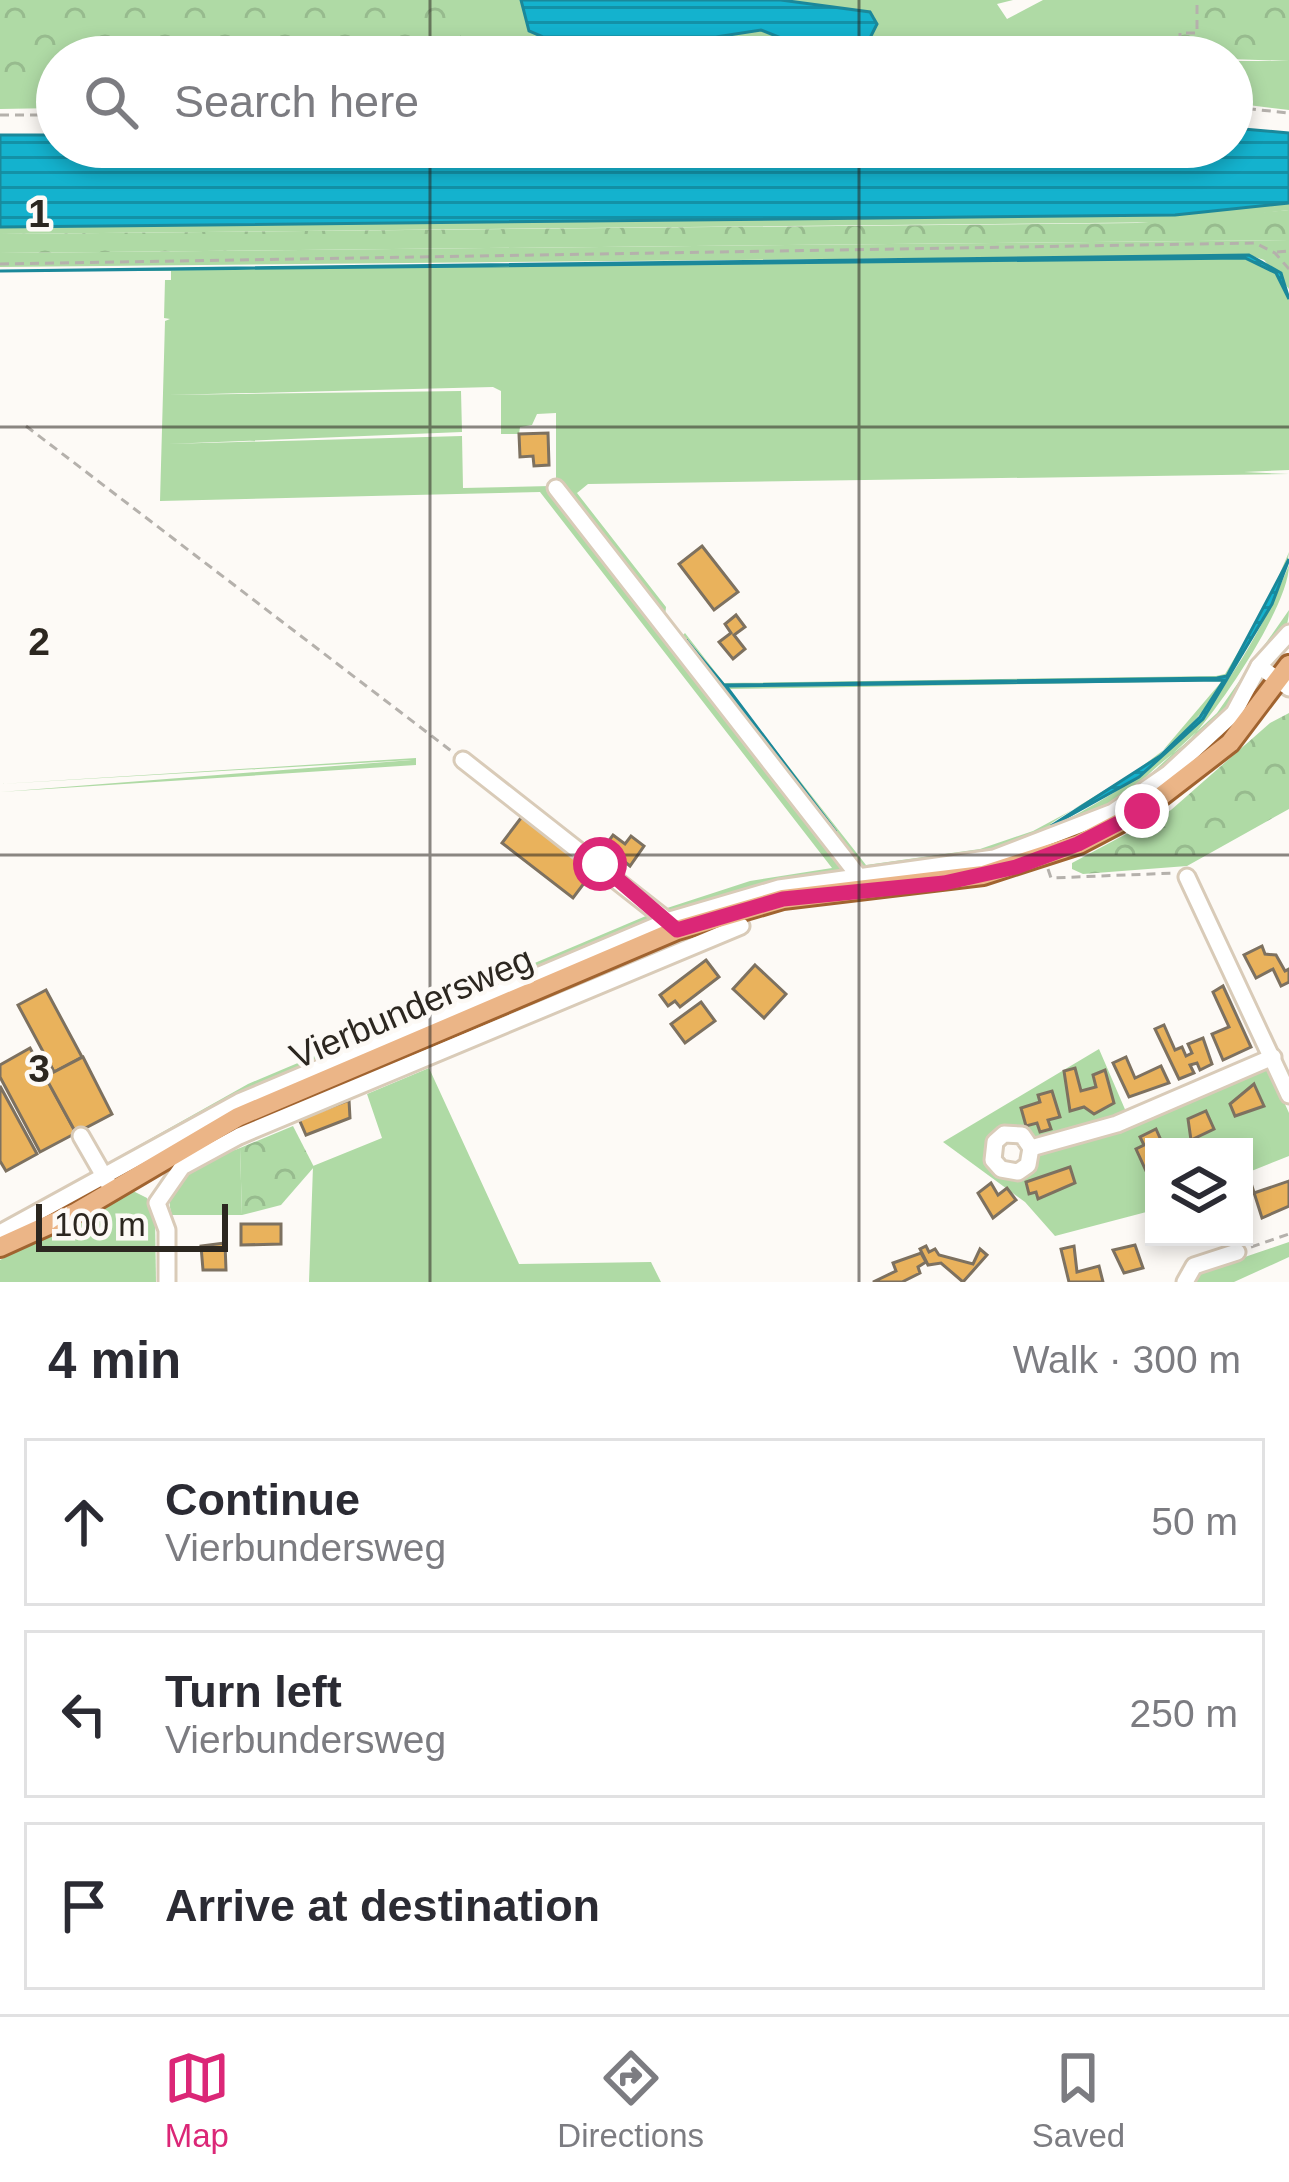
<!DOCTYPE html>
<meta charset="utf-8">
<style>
body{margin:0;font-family:Helvetica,sans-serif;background:#f2f2f3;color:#2b2b33}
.controls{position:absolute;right:36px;bottom:36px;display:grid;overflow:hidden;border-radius:0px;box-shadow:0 6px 18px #0003}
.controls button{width:108px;height:108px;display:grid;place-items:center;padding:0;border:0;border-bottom:3px solid #e1e1e2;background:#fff;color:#2b2b33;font:60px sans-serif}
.scale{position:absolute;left:36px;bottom:30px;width:192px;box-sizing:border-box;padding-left:12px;border:6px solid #2c2720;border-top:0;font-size:33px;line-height:42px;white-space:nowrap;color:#2c2720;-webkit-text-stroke:9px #fdfaf6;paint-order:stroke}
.stop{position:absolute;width:36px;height:36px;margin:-27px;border:9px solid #db2777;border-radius:50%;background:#fff}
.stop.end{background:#db2777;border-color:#fff;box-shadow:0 3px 12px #0008}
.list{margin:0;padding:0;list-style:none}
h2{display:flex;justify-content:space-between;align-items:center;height:156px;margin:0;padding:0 48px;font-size:51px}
h2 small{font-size:39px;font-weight:400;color:#7c7c81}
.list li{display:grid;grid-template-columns:78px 1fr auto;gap:36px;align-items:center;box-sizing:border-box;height:168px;margin:0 24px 24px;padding:0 24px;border:3px solid #e1e1e2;border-radius:0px}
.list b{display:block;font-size:45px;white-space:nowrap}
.list p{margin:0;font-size:39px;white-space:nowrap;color:#7c7c81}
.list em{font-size:39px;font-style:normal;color:#7c7c81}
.icon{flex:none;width:66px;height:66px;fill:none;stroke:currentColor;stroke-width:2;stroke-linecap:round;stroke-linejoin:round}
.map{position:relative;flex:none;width:1289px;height:1282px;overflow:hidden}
.search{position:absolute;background:#fff;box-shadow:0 6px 18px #0003;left:36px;right:36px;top:36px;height:132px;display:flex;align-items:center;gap:30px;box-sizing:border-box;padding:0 42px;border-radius:66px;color:#7c7c81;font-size:45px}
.sheet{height:732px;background:#fff}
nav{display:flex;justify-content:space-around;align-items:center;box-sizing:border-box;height:168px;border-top:3px solid #e1e1e2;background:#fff;font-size:33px;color:#7c7c81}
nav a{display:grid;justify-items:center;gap:6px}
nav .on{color:#db2777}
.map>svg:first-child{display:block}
.grass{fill:#afdaa5;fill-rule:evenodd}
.forest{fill:url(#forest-crowns)}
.water{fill:url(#water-rules);stroke:#1b889a;stroke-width:3}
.building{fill:#e9b25c;stroke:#7d7160;stroke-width:3}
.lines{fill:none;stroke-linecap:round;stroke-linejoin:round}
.minor-casing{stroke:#d9cbb8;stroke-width:21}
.major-casing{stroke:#a0632f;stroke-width:24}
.path{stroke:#b5b1ac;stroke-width:3;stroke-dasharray:9 6;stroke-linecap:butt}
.minor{stroke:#fff;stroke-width:15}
.major{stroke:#ebb587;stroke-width:18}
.route{stroke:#db2777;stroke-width:15}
.grid{fill:none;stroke:#2c2720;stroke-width:3;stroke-opacity:0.55}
.labels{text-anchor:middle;stroke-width:9;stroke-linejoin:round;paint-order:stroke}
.street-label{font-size:36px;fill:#2c2720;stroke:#fdfaf6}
.grid-label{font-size:39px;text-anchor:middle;font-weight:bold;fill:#2c2720;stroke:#fdfaf6;stroke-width:9;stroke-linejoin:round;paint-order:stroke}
</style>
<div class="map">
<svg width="1289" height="1282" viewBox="0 0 1289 1282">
<defs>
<pattern id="forest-crowns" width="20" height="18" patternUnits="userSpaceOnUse" patternTransform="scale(3)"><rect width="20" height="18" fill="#afdaa5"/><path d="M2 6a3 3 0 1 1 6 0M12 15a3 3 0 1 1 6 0" fill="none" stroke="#97bb8e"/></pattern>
<pattern id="water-rules" width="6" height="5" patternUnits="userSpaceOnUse" patternTransform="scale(3)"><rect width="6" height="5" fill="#14b2ce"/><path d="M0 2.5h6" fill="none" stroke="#1391a7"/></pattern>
</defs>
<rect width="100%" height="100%" fill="#fdfaf6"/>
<g class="grass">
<path d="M 461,0 L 521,0 L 527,25 L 543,37 L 716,37 L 761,30 L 817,41 L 869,39 L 875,17 L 781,0 L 1013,0 L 997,4 L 1007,19 L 1043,0 L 1174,0 L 1174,57 L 1088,57 L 1079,45 L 1056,46 L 1051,57 L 461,57 Z"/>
<path d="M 1232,61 L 1289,61 L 1289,110 L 1232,103 Z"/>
<path d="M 0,73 L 57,73 L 57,108 L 0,109 Z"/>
<path d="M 1289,203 L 1289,210 L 1184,222 L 0,234 L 0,227 L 1175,215 Z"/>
<path d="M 1289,240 L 1289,289 L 1264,260 L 1249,255 L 0,267 L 0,253 Z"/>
<path d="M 1245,258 L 1276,273 L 1289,299 L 1289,470 L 1244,472 L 1289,474 L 588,484 L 577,493 L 666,607 L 665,616 L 556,483 L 556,413 L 537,414 L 532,425 L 520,427 L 519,434 L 501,434 L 501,391 L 493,387 L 168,395 L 461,391 L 462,432 L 167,444 L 462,436 L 463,488 L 551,486 L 852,875 L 672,915 L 661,910 L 750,881 L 832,868 L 540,492 L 160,501 L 165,321 L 170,319 L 164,318 L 165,280 L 171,280 L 171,271 L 0,271 Z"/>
<path d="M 1289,552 C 1284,598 1244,634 1227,676 L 1209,679 L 1224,682 C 1176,756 1120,779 1050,824 C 1066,822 1084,810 1100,801 C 1190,749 1250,661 1289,565 C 1289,605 1220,708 1191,738 C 1176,753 1153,767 1142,782 L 1217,713 L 1289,610 C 1289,637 1266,659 1251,681 C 1196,761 1090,830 996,853 C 952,864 904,868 859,875 L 681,637 L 685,633 L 724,683 L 1216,676 L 1225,674 L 1266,606 ZM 1222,681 L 1159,755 L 1102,794 L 1033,831 L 980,849 L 866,865 L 728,689 Z"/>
<path d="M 416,758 L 416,765 L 0,792 L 412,760 L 0,784 Z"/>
<path d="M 653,913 L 658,917 L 34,1209 L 31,1206 L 248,1084 Z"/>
<path d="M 1099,1049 L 1127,1114 L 1035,1140 C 1024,1125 1010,1126 995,1135 L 1003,1177 L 1020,1178 L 1038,1154 L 1119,1131 L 1267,1064 L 1289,1113 L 1289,1156 L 1244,1174 L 1244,1147 L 1154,1147 L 1154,1210 L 1055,1236 L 1025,1202 L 943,1142 Z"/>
<path d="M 429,1068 L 519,1264 L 651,1262 L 661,1282 L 309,1282 L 313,1166 L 382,1138 L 367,1094 Z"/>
<path d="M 240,1148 L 242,1215 L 172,1215 C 159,1172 208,1160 240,1148 Z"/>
<path d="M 133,1191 L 147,1198 L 155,1216 L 156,1282 L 0,1282 L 0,1260 Z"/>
<path d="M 1289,1242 L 1289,1257 L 1234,1282 L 1188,1282 L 1192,1275 Z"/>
</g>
<g class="forest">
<path d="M 0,0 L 461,0 L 461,57 L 57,57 L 57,73 L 0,73 Z"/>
<path d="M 1174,0 L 1289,0 L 1289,61 L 1174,57 Z"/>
<path d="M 1289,210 L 1289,240 L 0,253 L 0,234 L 1137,223 Z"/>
<path d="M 1289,713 L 1289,809 L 1187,866 L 1083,874 L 1072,869 L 1072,863 L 1171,810 L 1270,723 Z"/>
<path d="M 293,1126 L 314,1167 L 281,1205 L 242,1215 L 240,1148 Z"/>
</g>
<g class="water">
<path d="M 521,0 L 781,0 L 870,12 L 877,24 L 869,40 L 786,40 L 761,30 L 716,37 L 543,37 L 529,31 Z"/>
<path d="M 1232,128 L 1289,133 L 1289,203 L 1175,215 L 0,227 L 0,135 L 57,135 L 57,147 L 1232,147 Z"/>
<path d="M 1249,255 L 1281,273 L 1289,299 L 1276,273 L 1245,258 L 0,271 Z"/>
<path d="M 1289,559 L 1272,604 L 1203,719 L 1139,777 L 1051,826 L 1160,756 L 1200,717 L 1224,680 L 726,686 L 836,832 L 686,640 L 724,685 L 1217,678 L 1227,676 Z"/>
</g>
<g class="building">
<path d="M 548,433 L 549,465 L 534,466 L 533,456 L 520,457 L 519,434 Z"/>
<path d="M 702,546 L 738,592 L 714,610 L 679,564 Z"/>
<path d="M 736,615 L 745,627 L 734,635 L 745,649 L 733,659 L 719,642 L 731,633 L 725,624 Z"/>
<path d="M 524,814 L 594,870 L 573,898 L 502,843 Z"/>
<path d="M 613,835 L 625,844 L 631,836 L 644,846 L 630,866 L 605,846 Z"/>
<path d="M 1262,946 L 1265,954 L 1276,955 L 1285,971 L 1289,969 L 1289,982 L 1281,986 L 1273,969 L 1256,978 L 1244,955 Z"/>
<path d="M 706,960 L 719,977 L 680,1007 L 675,1001 L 668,1006 L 660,995 Z"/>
<path d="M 755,965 L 786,994 L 764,1018 L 733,989 Z"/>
<path d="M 1223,986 L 1251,1047 L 1223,1060 L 1212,1034 L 1229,1027 L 1213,992 Z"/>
<path d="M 46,990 L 82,1057 L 54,1072 L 18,1005 Z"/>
<path d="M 701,1002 L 715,1021 L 685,1043 L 671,1024 Z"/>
<path d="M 1164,1025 L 1175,1050 L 1182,1047 L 1186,1056 L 1192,1053 L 1188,1044 L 1203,1038 L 1212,1064 L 1200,1070 L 1197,1063 L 1190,1065 L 1194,1073 L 1179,1079 L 1155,1029 Z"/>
<path d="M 30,1048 L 76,1133 L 40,1152 L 0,1077 L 0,1065 Z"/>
<path d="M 83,1057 L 112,1114 L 76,1133 L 42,1071 L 51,1066 L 54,1072 Z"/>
<path d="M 1126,1057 L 1135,1078 L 1161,1066 L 1169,1083 L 1129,1097 L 1113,1063 Z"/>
<path d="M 1075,1068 L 1081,1091 L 1096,1087 L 1093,1075 L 1105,1070 L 1114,1103 L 1094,1114 L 1084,1107 L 1070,1111 L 1064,1071 Z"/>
<path d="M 1254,1084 L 1264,1106 L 1235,1116 L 1230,1104 Z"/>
<path d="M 0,1086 L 37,1154 L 6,1171 L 0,1161 Z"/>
<path d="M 1052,1091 L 1060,1117 L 1048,1120 L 1051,1129 L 1040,1132 L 1037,1123 L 1026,1126 L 1021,1108 L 1040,1102 L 1038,1095 Z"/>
<path d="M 349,1100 L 350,1118 L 306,1135 L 299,1119 Z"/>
<path d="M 1206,1111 L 1214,1129 L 1191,1140 L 1188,1119 Z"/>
<path d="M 1156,1129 L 1164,1147 L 1154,1147 L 1154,1170 L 1147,1173 L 1136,1149 L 1144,1145 L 1140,1137 Z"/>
<path d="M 1070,1167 L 1075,1183 L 1038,1199 L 1036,1192 L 1029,1194 L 1026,1182 Z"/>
<path d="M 1289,1181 L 1289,1206 L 1262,1218 L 1251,1183 L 1254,1193 Z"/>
<path d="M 991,1183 L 998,1195 L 1007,1188 L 1016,1200 L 993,1218 L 978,1193 Z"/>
<path d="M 241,1224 L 281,1224 L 281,1244 L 241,1245 Z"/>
<path d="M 225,1243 L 226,1270 L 203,1270 L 201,1246 Z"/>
<path d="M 1135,1245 L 1143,1268 L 1124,1273 L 1113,1250 Z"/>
<path d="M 926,1246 L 929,1252 L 935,1249 L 939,1255 L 973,1264 L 980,1249 L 987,1255 L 963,1282 L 941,1263 L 928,1265 L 920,1249 Z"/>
<path d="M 1074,1246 L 1077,1272 L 1099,1266 L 1103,1282 L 1069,1282 L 1061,1249 Z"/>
<path d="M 921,1253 L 926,1262 L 918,1267 L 920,1273 L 902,1282 L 873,1282 L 896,1271 L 893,1263 Z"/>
</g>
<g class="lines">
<defs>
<g id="minor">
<path d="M 556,488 L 864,883"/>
<path d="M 1259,666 L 1289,688"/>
<path d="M 463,760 L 673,925"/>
<path d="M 1187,877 L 1289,1095"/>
<path d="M 81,1136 L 108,1183"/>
<path d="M 1031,1148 L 1028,1165 L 1018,1172 L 1001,1169 L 993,1160 L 995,1142 L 1004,1134 L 1022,1135 L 1031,1148 L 1117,1124 L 1273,1057"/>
<path d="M 0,1233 L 239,1102 L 670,920 L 779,888 L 994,858 L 1113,812 L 1168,774 L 1234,713 L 1259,666 L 1289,633"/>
<path d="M 167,1282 L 167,1230 L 157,1203 L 182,1167 L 239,1136 L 741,926"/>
<path d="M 1185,1282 L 1194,1266 L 1237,1252"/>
</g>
<path id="major" d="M 0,1247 L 75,1213 L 238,1117 L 677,930 L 783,899 L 983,875 L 1079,844 L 1142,811 L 1230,743 L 1289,665"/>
</defs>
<use href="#minor" class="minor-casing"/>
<use href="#major" class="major-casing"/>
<g class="path">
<path d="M 1180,57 L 1180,33 L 1197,33 L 1197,0"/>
<path d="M 1232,107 L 1289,113"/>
<path d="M 0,115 L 57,115"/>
<path d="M 1277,252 L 1289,251"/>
<path d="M 0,264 L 1255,243 L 1275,253 L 1289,269"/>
<path d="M 26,426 L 454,753"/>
<path d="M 1048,869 L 1051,878 L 1175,873"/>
<path d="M 1251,1247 L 1289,1234"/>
</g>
<use href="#minor" class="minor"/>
<use href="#major" class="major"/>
</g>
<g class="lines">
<path class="route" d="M 600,864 L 677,930 L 783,899 L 944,883 L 1016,867 L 1078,844 L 1142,811"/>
</g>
<path class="grid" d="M 430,0 L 430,57M 859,0 L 859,57M 430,147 L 430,1282M 859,147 L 859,1282M 0,427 L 1289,427M 0,855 L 1289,855"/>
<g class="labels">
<g class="street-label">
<text transform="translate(411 1007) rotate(-23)" y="13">Vierbundersweg</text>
</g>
</g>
<g class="grid-label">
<text x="39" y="227">1</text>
<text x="39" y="655">2</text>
<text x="39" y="1082">3</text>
</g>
</svg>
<div class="controls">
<button><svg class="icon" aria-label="layers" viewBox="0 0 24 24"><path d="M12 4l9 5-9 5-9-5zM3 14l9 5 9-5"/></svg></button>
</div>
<div class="scale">100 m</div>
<div class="stop" style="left:600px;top:864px"></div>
<div class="stop end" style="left:1142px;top:811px"></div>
<div class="search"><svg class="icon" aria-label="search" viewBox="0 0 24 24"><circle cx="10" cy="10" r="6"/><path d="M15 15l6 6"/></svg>Search here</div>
</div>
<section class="sheet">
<h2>4 min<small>Walk · 300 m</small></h2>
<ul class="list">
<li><svg class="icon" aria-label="ahead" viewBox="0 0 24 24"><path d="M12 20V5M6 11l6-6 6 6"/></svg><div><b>Continue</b><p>Vierbundersweg</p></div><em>50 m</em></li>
<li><svg class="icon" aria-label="left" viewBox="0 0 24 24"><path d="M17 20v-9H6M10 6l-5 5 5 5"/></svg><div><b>Turn left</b><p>Vierbundersweg</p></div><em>250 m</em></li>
<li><svg class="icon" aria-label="arrive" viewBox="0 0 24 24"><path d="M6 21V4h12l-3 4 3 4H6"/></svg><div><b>Arrive at destination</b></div></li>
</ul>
</section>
<nav>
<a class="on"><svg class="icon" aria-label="map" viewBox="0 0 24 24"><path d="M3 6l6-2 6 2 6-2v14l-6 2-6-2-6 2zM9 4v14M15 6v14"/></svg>Map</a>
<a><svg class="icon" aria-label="directions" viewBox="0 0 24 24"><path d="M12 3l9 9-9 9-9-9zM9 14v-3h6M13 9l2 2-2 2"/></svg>Directions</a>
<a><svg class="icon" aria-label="saved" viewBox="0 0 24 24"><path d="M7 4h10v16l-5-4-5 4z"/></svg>Saved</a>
</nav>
